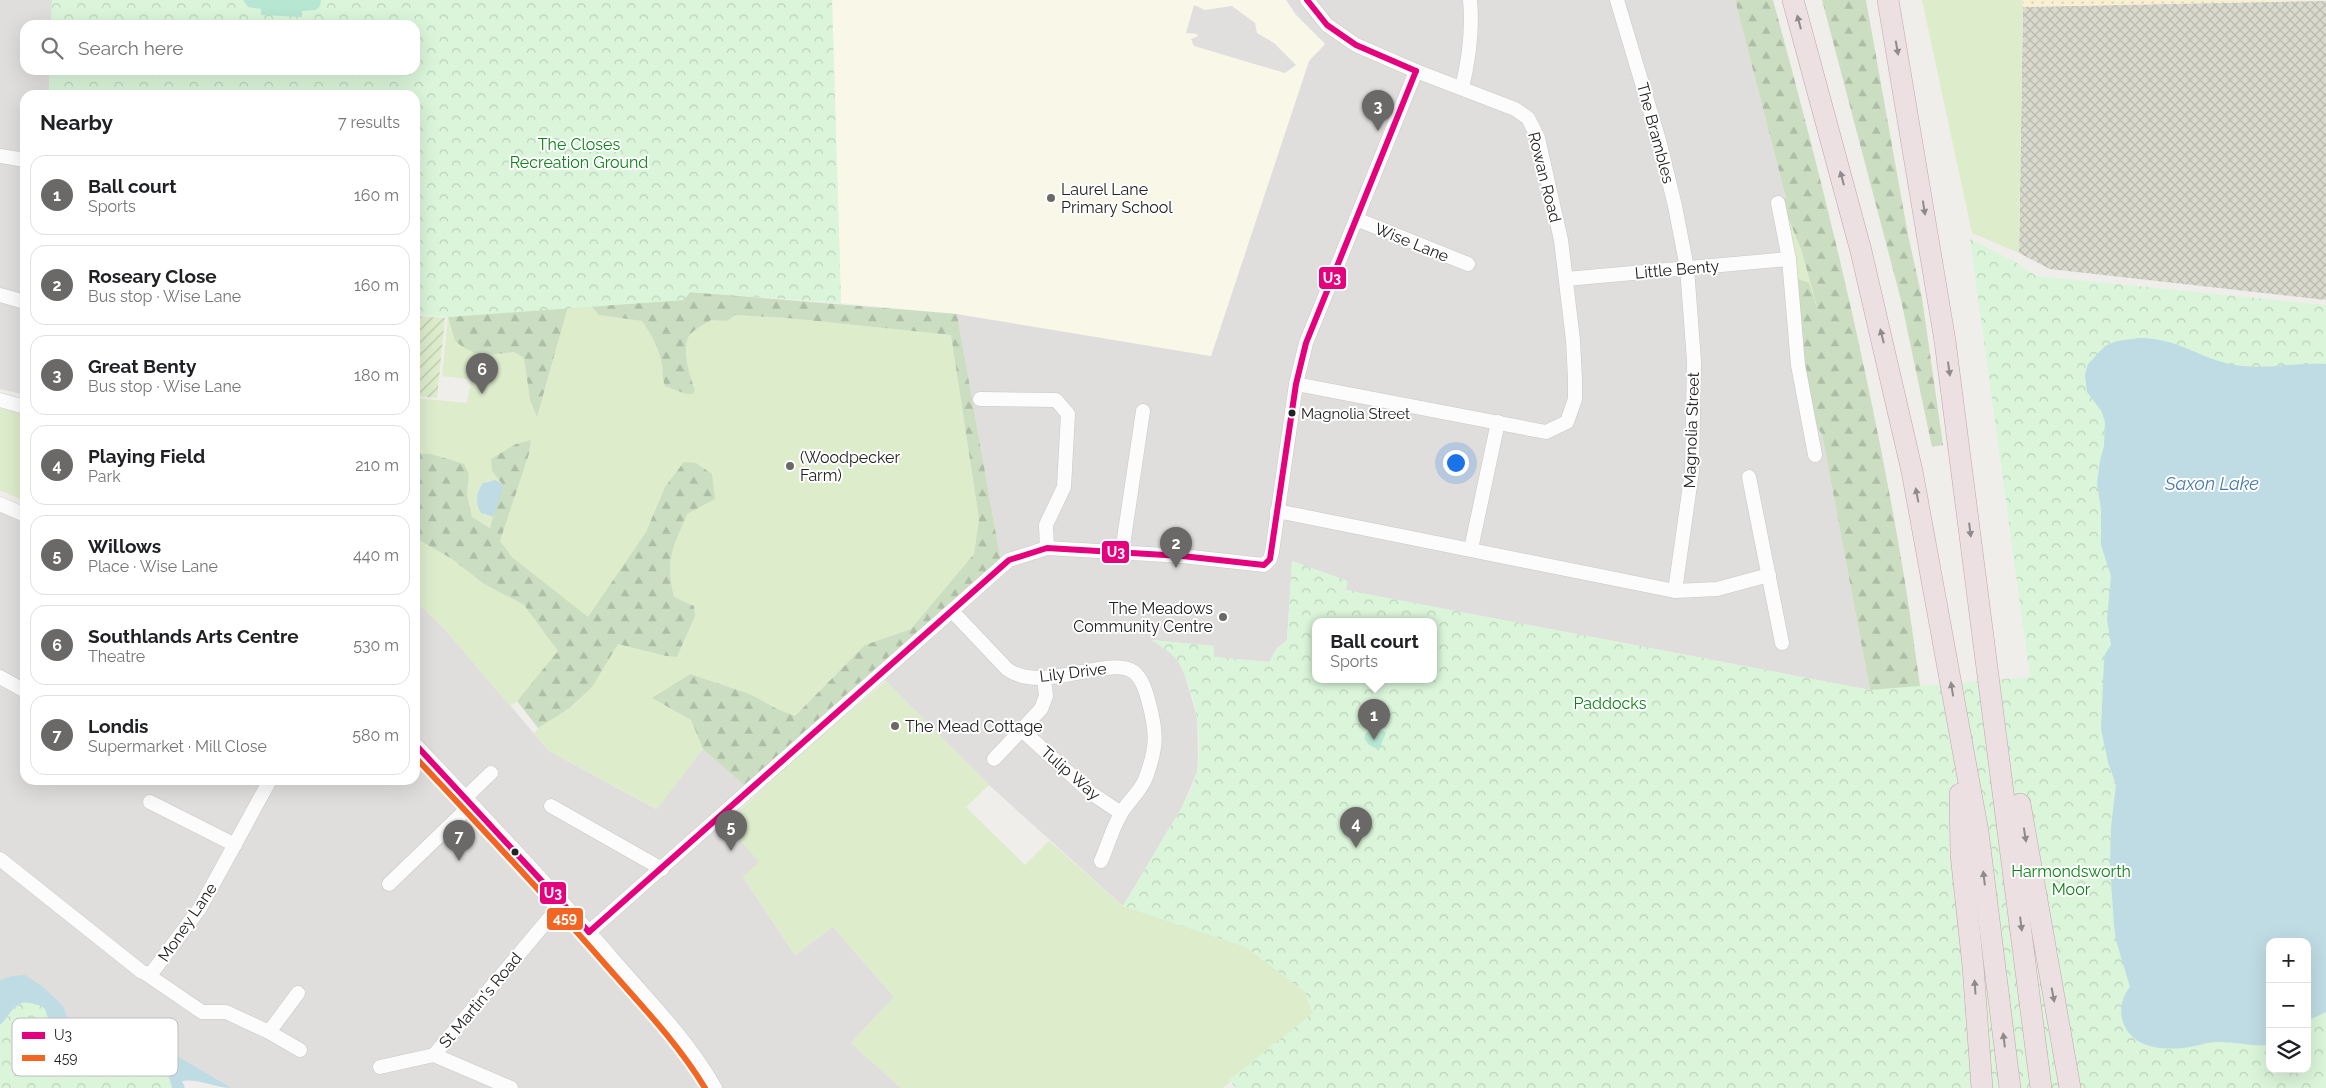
<!DOCTYPE html>
<meta charset="utf-8">
<style>
body{margin:0;font-family:Raleway,sans-serif;background:#f2f2f2;color:#202124}
.controls{position:absolute;right:15px;bottom:15px;display:grid;overflow:hidden;border-radius:10px;box-shadow:0 5px 20px #0002}
.controls button{width:45px;height:45px;display:grid;place-items:center;padding:0;border:0;border-bottom:1px solid #e0e0e0;background:#fff;color:#202124;font:25px sans-serif}
.you{position:absolute;left:1455px;top:462px;width:18px;height:18px;margin:-12px;border:4px solid #fff;border-radius:50%;background:#1a73e8;box-shadow:0 0 0 8px #1a73e833}
.badge{display:grid;place-items:center;width:32px;height:32px;border-radius:50%;background:#6a6968;color:#fff;font-size:16px;font-weight:700}
.pin{position:absolute;translate:-50% -41px;filter:drop-shadow(0 1px 2px #0008)}
.pin::after{content:'';position:absolute;top:26px;width:18px;height:15px;background:inherit;clip-path:polygon(0 0,100% 0,50% 100%)}
.popup{position:absolute;left:1312px;top:618px;width:125px;height:65px;box-sizing:border-box;display:grid;place-content:center;border-radius:10px;background:#fff;filter:drop-shadow(0 1px 4px #0005);font-size:16px;white-space:nowrap;color:#757577}
.popup b{font-size:19px;color:#202124}
.popup::after{content:'';position:absolute;left:50%;top:100%;margin-left:-10px;border:10px solid transparent;border-top-color:#fff}
.list{margin:0;padding:0;list-style:none}
h2{display:flex;justify-content:space-between;align-items:center;height:65px;margin:0;padding:0 20px;font-size:21px}
h2 small{font-size:16px;font-weight:400;color:#757577}
.list li{display:grid;grid-template-columns:32px 1fr auto;gap:15px;align-items:center;box-sizing:border-box;height:80px;margin:0 10px 10px;padding:0 10px;border:1px solid #e0e0e0;border-radius:15px}
.list b{display:block;font-size:19px;white-space:nowrap}
.list p{margin:0;font-size:16px;white-space:nowrap;color:#757577}
.list em{font-size:16px;font-style:normal;color:#757577}
.icon{flex:none;width:28px;height:28px;fill:none;stroke:currentColor;stroke-width:2;stroke-linecap:round;stroke-linejoin:round}
.map{position:relative;flex:none;width:2326px;height:1088px;overflow:hidden}
.search{position:absolute;background:#fff;box-shadow:0 5px 20px #0002;left:20px;top:20px;width:400px;height:55px;display:flex;align-items:center;gap:12px;box-sizing:border-box;padding:0 18px;border-radius:15px;color:#757577;font-size:19px}
.panel{position:absolute;background:#fff;box-shadow:0 5px 20px #0002;left:20px;top:90px;width:400px;height:695px;border-radius:15px}
.map>svg:first-child{display:block}
.residential{fill:#dfdedc}
.education{fill:#f8f7e8}
.construction{fill:url(#construction-cross-hatch)}
.grass{fill:#ddeccb}
.forest{fill:url(#forest-firs)}
.sand{fill:url(#sand-dots)}
.park{fill:url(#park-crowns);fill-rule:evenodd}
.garden{fill:url(#garden-furrows)}
.pitch{fill:#b7e6d2}
.parking{fill:#e0dfde}
.water{fill:#bfdbe3}
.lines{fill:none;stroke-linecap:round;stroke-linejoin:round}
.minor-casing{stroke:#c9c8c7;stroke-width:15}
.highway-casing{stroke:#c5a2ac;stroke-width:22}
.minor{stroke:#fdfcfc;stroke-width:14}
.highway{stroke:#ece0e2;stroke-width:21}
.bus-1-casing{stroke:#fff;stroke-width:10}
.bus-2-casing{stroke:#fff;stroke-width:10}
.bus-1{stroke:#e5007d;stroke-width:6}
.bus-2{stroke:#f26522;stroke-width:6}
.oneway{fill:#918a8c}
.poi-dot{fill:#6a6968;stroke:#fff;stroke-width:2}
.bus-dot{fill:#222;stroke:#fff;stroke-width:2}
.labels{text-anchor:middle;stroke-width:4;stroke-linejoin:round;paint-order:stroke}
.bus-label{font-size:15px;fill:#222;stroke:#fff;text-anchor:start}
.street-label{font-size:16px;fill:#222;stroke:#fff}
.park-label{font-size:16px;fill:#0c8416;stroke:#fff}
.poi-label{font-size:16px;fill:#222;stroke:#fff;text-anchor:start}
.water-label{font-size:18px;font-style:italic;fill:#4a7aab;stroke:#fff}
.key{fill:#fff;stroke:#bdbdbd;stroke-width:1}
.key-label{font-size:14px;fill:#222}
.line-badge{stroke:#fff;stroke-width:2}
.badge-label{font-size:14px;text-anchor:middle;font-weight:bold;fill:#fff}
</style>
<div class="map">
<svg width="2326" height="1088" viewBox="0 0 2326 1088">
<defs>
<pattern id="construction-cross-hatch" width="8" height="8" patternUnits="userSpaceOnUse" patternTransform="scale(1.25)"><rect width="8" height="8" fill="#d9d9cd"/><path d="M0 0l8 8M0 8l8-8" fill="none" stroke="#babab0"/></pattern>
<pattern id="forest-firs" width="22" height="20" patternUnits="userSpaceOnUse" patternTransform="scale(1.25)"><rect width="22" height="20" fill="#cbdec1"/><path d="M5 1l3.5 6h-7zM16 11l3.5 6h-7z" fill="#aebea6"/></pattern>
<pattern id="sand-dots" width="8" height="8" patternUnits="userSpaceOnUse" patternTransform="scale(1.25)"><rect width="8" height="8" fill="#f8f0d0"/><path d="M2 2h.1M6 6h.1" fill="none" stroke="#d4ceb2" stroke-width="1.8" stroke-linecap="round"/></pattern>
<pattern id="park-crowns" width="20" height="18" patternUnits="userSpaceOnUse" patternTransform="scale(1.25)"><rect width="20" height="18" fill="#daf5da"/><path d="M2 6a3 3 0 1 1 6 0M12 15a3 3 0 1 1 6 0" fill="none" stroke="#bbd2bb"/></pattern>
<pattern id="garden-furrows" width="10" height="10" patternUnits="userSpaceOnUse" patternTransform="scale(1.25)"><rect width="10" height="10" fill="#ddeccb"/><path d="M-1 1l2-2M0 10L10 0M9 11l2-2" fill="none" stroke="#bdcaae"/></pattern>
</defs>
<rect width="100%" height="100%" fill="#f0eeeb"/>
<g class="residential">
<path d="M 0,0 L 52,0 L 51,25 L 25,25 L 25,70 L 49,70 L 49,95 L 25,95 L 25,395 L 0,389 Z"/>
<path d="M 1286,0 L 1735,0 L 1786,198 L 1775,202 L 1811,419 L 1822,434 L 1870,690 L 1345,590 L 1347,581 L 1292,561 L 1287,640 L 1277,648 L 1269,662 L 1213,657 L 1214,646 L 1152,640 L 1173,654 L 1180,663 L 1186,679 L 1197,717 L 1198,755 L 1197,772 L 1182,807 L 1123,906 L 989,785 L 882,677 L 1003,573 L 957,314 L 1211,356 L 1309,60 L 1325,44 L 1296,15 Z"/>
<path d="M 0,506 L 25,517 L 25,780 L 415,780 L 415,601 L 442,626 L 549,751 L 656,809 L 703,749 L 746,787 L 717,815 L 760,862 L 743,877 L 795,955 L 833,927 L 894,997 L 851,1043 L 901,1088 L 232,1088 L 150,1040 L 140,1038 L 98,1054 L 82,1057 L 70,1023 L 11,976 L 0,980 Z"/>
</g>
<path class="education" d="M 832,0 L 1286,0 L 1296,15 L 1325,44 L 1309,61 L 1211,356 L 957,314 L 841,303 Z"/>
<path class="construction" d="M 2326,1 L 2326,300 L 2050,269 L 2019,253 L 2023,7 Z"/>
<g class="grass">
<path d="M 1922,0 L 2023,0 L 2019,253 L 1972,233 Z"/>
<path d="M 1782,203 L 1802,252 L 1824,332 L 1793,277 Z"/>
<path d="M 591,306 L 599,315 L 642,321 C 651,334 660,349 662,365 C 663,373 662,378 665,386 L 686,394 L 693,394 L 695,390 C 690,376 681,350 689,336 C 693,330 705,324 711,319 L 726,321 L 735,315 L 787,318 L 951,335 L 979,519 L 974,554 L 911,629 L 865,645 L 795,716 L 776,709 L 750,694 L 690,674 L 652,698 L 691,720 L 703,749 L 657,809 L 549,751 L 534,734 C 543,719 559,717 572,707 C 592,689 604,666 618,643 L 666,656 L 677,657 L 695,616 L 694,606 L 674,597 C 665,559 673,548 687,513 L 715,499 L 665,487 L 646,532 L 588,618 L 512,557 L 500,541 L 529,454 L 530,440 L 492,471 L 502,484 C 493,477 477,481 478,495 C 479,501 482,509 484,515 L 493,517 L 491,528 L 472,518 L 467,494 L 469,474 L 431,454 L 415,453 L 415,398 L 467,403 L 470,386 L 469,379 L 442,376 L 448,317 L 455,341 L 475,353 L 488,355 L 514,352 L 524,358 L 530,400 L 543,397 L 568,307 Z"/>
<path d="M 0,408 L 25,415 L 25,501 L 0,490 Z"/>
<path d="M 419,540 L 452,559 L 484,584 L 524,605 L 559,651 L 517,701 L 510,706 L 442,626 L 415,601 L 415,542 Z"/>
<path d="M 886,681 L 989,785 L 966,807 L 1025,865 L 1049,841 L 1123,906 L 1246,947 L 1305,992 L 1313,1013 L 1223,1088 L 901,1088 L 851,1043 L 894,997 L 833,927 L 795,955 L 743,877 L 759,862 L 726,823 L 811,744 Z"/>
</g>
<g class="forest">
<path d="M 1735,0 L 1773,0 C 1824,186 1870,374 1902,564 C 1910,609 1915,654 1922,699 L 1870,690 L 1822,434 L 1811,419 L 1793,277 L 1809,283 L 1819,314 L 1802,252 L 1781,200 L 1786,198 Z"/>
<path d="M 1822,0 L 1866,0 L 1908,235 L 1922,298 L 1943,445 L 1932,447 L 1901,300 Z"/>
<path d="M 690,292 L 957,314 L 1001,562 L 746,787 L 703,749 L 691,720 L 652,698 L 690,674 L 750,694 L 777,709 L 795,716 L 865,645 L 911,629 L 974,554 L 979,519 L 951,335 L 787,318 L 735,315 L 727,321 L 711,320 C 705,324 693,330 689,336 C 681,350 690,376 695,390 L 693,394 L 686,394 L 665,386 C 662,378 663,373 662,366 C 660,349 651,334 642,321 L 599,315 L 591,306 L 683,300 Z"/>
<path d="M 568,307 L 537,417 L 530,400 L 524,358 L 514,352 L 488,355 L 475,353 L 463,347 L 455,341 L 448,317 Z"/>
<path d="M 531,440 L 529,454 L 500,541 L 512,557 L 588,617 L 646,532 L 665,487 L 684,462 L 696,463 L 712,474 L 715,499 L 687,514 C 673,548 665,559 674,597 L 694,606 L 695,616 L 677,657 L 666,656 L 618,644 L 592,687 L 570,708 L 538,728 L 517,701 L 558,651 L 524,605 L 484,584 L 452,559 L 419,540 L 415,542 L 415,453 L 431,454 L 464,464 L 469,474 L 467,494 L 472,517 L 490,528 L 502,484 L 492,471 L 491,459 L 516,444 Z"/>
</g>
<path class="sand" d="M 2023,0 L 2326,0 L 2023,7 Z"/>
<g class="park">
<path d="M 52,0 L 832,0 L 841,303 L 690,292 L 684,300 L 448,317 L 415,314 L 415,95 L 49,95 L 49,70 L 415,70 L 415,25 L 51,25 Z"/>
<path d="M 1970,239 L 2017,263 L 2036,276 L 2326,305 L 2326,1088 L 1236,1088 L 1229,1080 L 1313,1013 L 1305,992 L 1246,947 L 1123,906 C 1138,881 1153,856 1168,830 C 1179,812 1192,793 1197,772 C 1202,748 1199,719 1192,696 C 1182,665 1180,657 1151,640 L 1214,646 L 1214,657 L 1269,662 L 1277,648 L 1287,640 L 1292,561 L 1348,581 L 1346,590 L 1870,690 L 2030,677 ZM 1315,621 L 1433,621 L 1433,679 L 1315,679 ZM 2270,942 L 2307,942 L 2307,1069 L 2270,1069 Z"/>
<path d="M 25,1002 L 41,1005 L 45,1009 L 56,1037 L 75,1071 C 110,1064 161,1037 172,1088 L 0,1088 L 0,1025 C 10,1016 12,1006 25,1002 Z"/>
</g>
<path class="garden" d="M 415,316 L 445,318 L 437,398 L 415,396 Z"/>
<g class="pitch">
<path d="M 243,0 L 321,0 L 320,6 L 316,10 L 302,11 L 302,17 L 261,15 L 261,9 L 248,7 Z"/>
<path d="M 1372,728 L 1386,732 L 1379,750 C 1371,746 1364,744 1365,734 Z"/>
</g>
<path class="parking" d="M 1194,5 L 1205,10 L 1232,6 L 1255,23 L 1257,33 L 1274,43 L 1296,65 L 1285,73 L 1194,46 L 1191,39 L 1198,36 L 1197,34 L 1186,33 Z"/>
<g class="water">
<path d="M 2140,338 C 2179,338 2199,359 2235,365 C 2265,370 2295,362 2326,364 L 2326,1012 L 2307,1021 L 2307,942 L 2270,942 L 2270,1045 C 2252,1047 2234,1041 2216,1042 C 2207,1042 2198,1046 2189,1047 C 2165,1051 2132,1049 2123,1022 C 2119,1010 2122,996 2130,987 L 2116,940 L 2114,925 L 2110,867 L 2111,827 L 2116,785 L 2108,762 L 2101,729 L 2104,661 L 2105,654 L 2111,645 L 2107,619 L 2111,576 L 2101,545 L 2101,509 L 2097,483 L 2100,461 L 2104,446 L 2105,422 L 2102,412 L 2087,392 L 2085,375 L 2088,364 L 2105,346 L 2117,341 Z"/>
<path d="M 495,480 L 502,484 L 502,491 L 493,517 L 481,513 C 475,503 476,492 483,483 Z"/>
<path d="M 25,975 L 42,986 L 63,1006 L 82,1057 C 103,1061 125,1036 150,1040 L 232,1088 C 216,1088 198,1078 182,1081 L 185,1088 L 172,1088 C 159,1028 105,1076 70,1071 L 64,1066 L 45,1009 C 41,1005 37,1005 31,1003 C 14,999 10,1016 0,1025 L 0,980 L 11,976 Z"/>
</g>
<g class="lines">
<defs>
<g id="minor">
<path d="M 1617,0 L 1659,140 L 1675,206 L 1687,268 L 1694,361 L 1692,471 L 1675,591"/>
<path d="M 1462,88 C 1469,59 1473,31 1470,0"/>
<path d="M 0,156 L 25,160"/>
<path d="M 1356,219 L 1468,264"/>
<path d="M 1789,259 L 1798,365 L 1815,455"/>
<path d="M 1566,279 L 1789,259 L 1778,203"/>
<path d="M 0,295 L 25,302"/>
<path d="M 1296,384 L 1546,432 L 1567,422 L 1575,399 L 1575,379 L 1573,340 L 1561,240 L 1538,138 L 1528,118 L 1515,109 L 1416,71 L 1356,45 L 1327,25 L 1307,0"/>
<path d="M 980,399 L 1056,400 L 1068,414 L 1064,487 L 1046,525 L 1047,548"/>
<path d="M 0,400 L 25,407"/>
<path d="M 1749,477 L 1782,643"/>
<path d="M 0,504 L 25,515"/>
<path d="M 1277,511 L 1675,591 L 1717,589 L 1769,575"/>
<path d="M 1471,549 L 1498,422"/>
<path d="M 1122,552 L 1143,411"/>
<path d="M 952,611 L 1007,669 C 1042,695 1109,654 1134,672 C 1143,680 1146,692 1149,703 C 1157,733 1157,747 1146,777 C 1142,790 1129,800 1122,812 C 1113,826 1108,845 1101,861"/>
<path d="M 0,677 L 25,691"/>
<path d="M 1023,731 L 1091,793 L 1121,813"/>
<path d="M 415,744 C 483,816 551,888 616,963 C 651,1003 689,1042 715,1088"/>
<path d="M 994,759 L 1041,709 L 1046,696 L 1044,678"/>
<path d="M 465,798 L 491,773"/>
<path d="M 150,802 L 235,845"/>
<path d="M 551,806 L 662,869"/>
<path d="M 0,859 L 142,972 L 151,974 L 200,908 L 270,780"/>
<path d="M 389,884 L 471,805"/>
<path d="M 589,932 L 1009,560 L 1047,548 L 1182,556 L 1264,565 L 1270,559 L 1272,552 L 1296,384 L 1306,343 L 1416,71"/>
<path d="M 145,973 L 202,1012 L 226,1012 L 269,1032 L 300,1050"/>
<path d="M 269,1032 L 298,993"/>
<path d="M 380,1067 L 434,1055"/>
<path d="M 511,1088 L 434,1055 L 562,903"/>
</g>
<g id="highway">
<path d="M 1793,0 L 1861,251 L 1912,471 L 1978,832 L 2010,1088"/>
<path d="M 1888,0 L 1945,341 L 2041,1088"/>
<path d="M 1960,794 L 1961,854 L 1973,966 L 1982,1088"/>
<path d="M 2020,804 L 2070,1088"/>
</g>
</defs>
<use href="#minor" class="minor-casing"/>
<use href="#highway" class="highway-casing"/>
<use href="#minor" class="minor"/>
<use href="#highway" class="highway"/>
<defs>
<g id="bus-1">
<path d="M 1307,0 L 1327,25 L 1356,45 L 1416,71"/>
<path d="M 415,744 L 589,932"/>
<path d="M 589,932 L 1009,560 L 1047,548 L 1182,556 L 1264,565 L 1270,559 L 1296,384 L 1306,343 L 1416,71"/>
</g>
<path id="bus-2" d="M 415,757 C 479,825 543,893 605,964 C 640,1004 677,1042 705,1088"/>
</defs>
<use href="#bus-1" class="bus-1-casing"/>
<use href="#bus-2" class="bus-2-casing"/>
<use href="#bus-1" class="bus-1"/>
<use href="#bus-2" class="bus-2"/>
</g>
<defs><path id="oneway-solid" d="M-6-.8H1V-3.2L6.5 0L1 3.2V.8H-6Z" transform="scale(1.25)"/></defs>
<g class="oneway">
<use href="#oneway-solid" transform="translate(1799 22) rotate(-105)"/>
<use href="#oneway-solid" transform="translate(1897 48) rotate(80)"/>
<use href="#oneway-solid" transform="translate(1842 178) rotate(-105)"/>
<use href="#oneway-solid" transform="translate(1924 208) rotate(81)"/>
<use href="#oneway-solid" transform="translate(1882 336) rotate(-104)"/>
<use href="#oneway-solid" transform="translate(1949 369) rotate(82)"/>
<use href="#oneway-solid" transform="translate(1917 495) rotate(-101)"/>
<use href="#oneway-solid" transform="translate(1970 530) rotate(83)"/>
<use href="#oneway-solid" transform="translate(1952 689) rotate(-99)"/>
<use href="#oneway-solid" transform="translate(2025 835) rotate(81)"/>
<use href="#oneway-solid" transform="translate(1984 878) rotate(-97)"/>
<use href="#oneway-solid" transform="translate(2021 924) rotate(83)"/>
<use href="#oneway-solid" transform="translate(1975 987) rotate(-94)"/>
<use href="#oneway-solid" transform="translate(2053 995) rotate(79)"/>
<use href="#oneway-solid" transform="translate(2004 1040) rotate(-97)"/>
</g>
<g class="poi-dot">
<circle cx="1051" cy="198" r="5"/>
<circle cx="790" cy="466" r="5"/>
<circle cx="1223" cy="617" r="5"/>
<circle cx="895" cy="726" r="5"/>
</g>
<g class="bus-dot">
<circle cx="1292" cy="413" r="4.5"/>
<circle cx="515" cy="852" r="4.5"/>
</g>
<g class="labels">
<g class="bus-label">
<text x="1301" y="419">Magnolia Street</text>
</g>
<g class="street-label">
<text transform="translate(1656 133) rotate(75)" y="6">The Brambles</text>
<text transform="translate(1545 177) rotate(76)" y="6">Rowan Road</text>
<text transform="translate(1412 242) rotate(22)" y="6">Wise Lane</text>
<text transform="translate(1677 269) rotate(-5)" y="6">Little Benty</text>
<text transform="translate(1691 430) rotate(-88)" y="6">Magnolia Street</text>
<text transform="translate(1073 672) rotate(-7)" y="6">Lily Drive</text>
<text transform="translate(1071 773) rotate(41)" y="6">Tulip Way</text>
<text transform="translate(187 922) rotate(-56)" y="6">Money Lane</text>
<text transform="translate(480 1000) rotate(-50)" y="6">St Martin's Road</text>
</g>
<g class="park-label">
<text x="579" y="150">The Closes<tspan x="579" dy="18">Recreation Ground</tspan></text>
<text x="1610" y="709">Paddocks</text>
<text x="2071" y="877">Harmondsworth<tspan x="2071" dy="18">Moor</tspan></text>
</g>
<g class="poi-label">
<text x="1061" y="195">Laurel Lane<tspan x="1061" dy="18">Primary School</tspan></text>
<text x="800" y="463">(Woodpecker<tspan x="800" dy="18">Farm)</tspan></text>
<text x="1213" y="614" text-anchor="end">The Meadows<tspan x="1213" dy="18">Community Centre</tspan></text>
<text x="905" y="732">The Mead Cottage</text>
</g>
<g class="water-label">
<text x="2212" y="490">Saxon Lake</text>
</g>
</g>
<rect x="12" y="1018" width="166" height="58" rx="8" class="key"/>
<rect x="22" y="1032" width="23" height="7" fill="#e5007d"/>
<rect x="22" y="1055" width="23" height="6" fill="#f26522"/>
<g class="key-label">
<text x="54" y="1040">U3</text>
<text x="54" y="1063">459</text>
</g>
<g class="line-badge">
<rect x="1318" y="266" width="29" height="24" rx="5" fill="#e5007d"/>
<rect x="1101" y="540" width="29" height="24" rx="5" fill="#e5007d"/>
<rect x="539" y="881" width="28" height="24" rx="5" fill="#e5007d"/>
<rect x="546" y="907" width="38" height="24" rx="5" fill="#f26522"/>
</g>
<g class="badge-label">
<text x="1332" y="283">U3</text>
<text x="1116" y="557">U3</text>
<text x="553" y="898">U3</text>
<text x="565" y="923">459</text>
</g>
</svg>
<div class="controls">
<button>+</button>
<button>−</button>
<button><svg class="icon" aria-label="layers" viewBox="0 0 24 24"><path d="M12 4l9 5-9 5-9-5zM3 14l9 5 9-5"/></svg></button>
</div>
<div class="you"></div>
<div class="pin badge" style="left:1374px;top:740px">1</div>
<div class="popup"><b>Ball court</b>Sports</div>
<div class="pin badge" style="left:1176px;top:568px">2</div>
<div class="pin badge" style="left:1378px;top:131px">3</div>
<div class="pin badge" style="left:1356px;top:848px">4</div>
<div class="pin badge" style="left:731px;top:851px">5</div>
<div class="pin badge" style="left:482px;top:394px">6</div>
<div class="pin badge" style="left:459px;top:861px">7</div>
<div class="search"><svg class="icon" aria-label="search" viewBox="0 0 24 24"><circle cx="10" cy="10" r="6"/><path d="M15 15l6 6"/></svg>Search here</div>
<section class="panel">
<h2>Nearby<small>7 results</small></h2>
<ul class="list">
<li><span class="badge">1</span><div><b>Ball court</b><p>Sports</p></div><em>160 m</em></li>
<li><span class="badge">2</span><div><b>Roseary Close</b><p>Bus stop · Wise Lane</p></div><em>160 m</em></li>
<li><span class="badge">3</span><div><b>Great Benty</b><p>Bus stop · Wise Lane</p></div><em>180 m</em></li>
<li><span class="badge">4</span><div><b>Playing Field</b><p>Park</p></div><em>210 m</em></li>
<li><span class="badge">5</span><div><b>Willows</b><p>Place · Wise Lane</p></div><em>440 m</em></li>
<li><span class="badge">6</span><div><b>Southlands Arts Centre</b><p>Theatre</p></div><em>530 m</em></li>
<li><span class="badge">7</span><div><b>Londis</b><p>Supermarket · Mill Close</p></div><em>580 m</em></li>
</ul>
</section>
</div>
